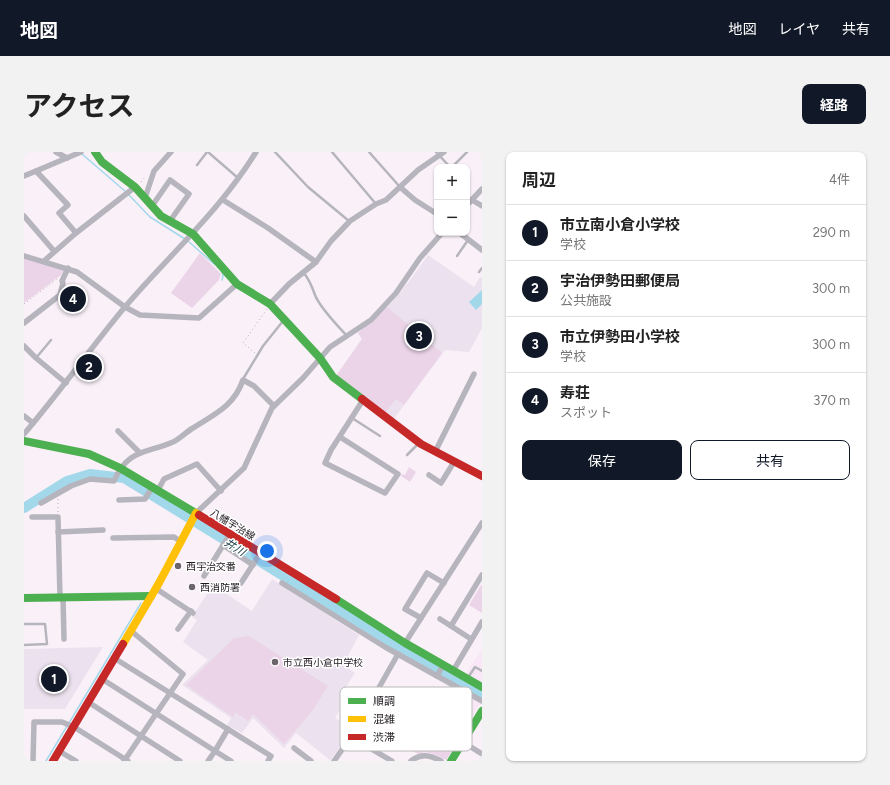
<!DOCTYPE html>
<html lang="ja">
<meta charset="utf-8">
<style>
body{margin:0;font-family:Figtree,"Noto Sans JP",sans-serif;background:#f2f2f2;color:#222}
.controls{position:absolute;right:12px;top:12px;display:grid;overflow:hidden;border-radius:8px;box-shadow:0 1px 3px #0004}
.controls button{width:36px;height:36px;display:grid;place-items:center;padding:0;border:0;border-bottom:1px solid #e0e0e0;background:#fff;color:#222;font:20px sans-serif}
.you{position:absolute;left:243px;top:399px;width:14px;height:14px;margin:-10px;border:3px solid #fff;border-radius:50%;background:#1a73e8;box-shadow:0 0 0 6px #1a73e833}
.badge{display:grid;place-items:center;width:26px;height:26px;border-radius:50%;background:#111827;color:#fff;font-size:13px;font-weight:700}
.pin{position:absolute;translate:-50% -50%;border:2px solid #fff;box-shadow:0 1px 4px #0006}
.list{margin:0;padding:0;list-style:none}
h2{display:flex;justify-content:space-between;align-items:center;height:52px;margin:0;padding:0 16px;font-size:17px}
h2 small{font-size:13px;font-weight:400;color:#767676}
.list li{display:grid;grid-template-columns:26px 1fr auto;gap:12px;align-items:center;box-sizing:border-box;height:56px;padding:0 16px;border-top:1px solid #e0e0e0}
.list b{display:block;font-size:15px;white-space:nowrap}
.list p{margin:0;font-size:13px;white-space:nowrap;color:#767676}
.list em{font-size:13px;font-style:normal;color:#767676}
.actions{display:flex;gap:8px;padding:12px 16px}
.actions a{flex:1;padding:9px 0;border:1px solid #111827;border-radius:8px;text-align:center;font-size:14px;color:#111827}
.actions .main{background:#111827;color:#fff}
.map{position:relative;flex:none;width:458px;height:609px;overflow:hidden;border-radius:8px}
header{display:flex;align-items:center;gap:24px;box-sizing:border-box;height:56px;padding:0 20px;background:#111827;color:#fff}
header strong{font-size:19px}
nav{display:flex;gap:22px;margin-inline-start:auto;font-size:14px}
.intro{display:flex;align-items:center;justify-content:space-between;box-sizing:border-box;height:96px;padding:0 24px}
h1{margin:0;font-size:28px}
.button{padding:10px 18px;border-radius:8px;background:#111827;color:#fff;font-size:14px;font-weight:700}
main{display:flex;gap:24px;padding:0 24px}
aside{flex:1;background:#fff;border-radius:8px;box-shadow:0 1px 3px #0004}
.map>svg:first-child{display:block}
.built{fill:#f9e7f7}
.education{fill:#ece1ee}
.green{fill:#ebd4e8}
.water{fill:#a3d8eb}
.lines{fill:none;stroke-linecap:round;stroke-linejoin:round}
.stream{stroke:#a3d8eb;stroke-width:1.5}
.river{stroke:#a3d8eb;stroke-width:10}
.path{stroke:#b4b1b8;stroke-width:1;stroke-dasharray:1 3;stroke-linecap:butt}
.lane{stroke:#b6b4bc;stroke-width:2.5}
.street{stroke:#b6b4bc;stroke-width:5.5}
.fast{stroke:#4caf50;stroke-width:8}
.slow{stroke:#ffc107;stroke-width:8}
.jam{stroke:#c62828;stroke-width:8}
.poi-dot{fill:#6c656b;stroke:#fff;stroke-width:1.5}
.labels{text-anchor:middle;stroke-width:3;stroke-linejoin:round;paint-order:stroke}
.street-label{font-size:10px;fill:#201a1f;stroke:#fff}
.poi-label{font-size:10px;fill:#201a1f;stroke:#fff;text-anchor:start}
.water-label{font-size:11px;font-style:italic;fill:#0f363f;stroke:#fff}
.key{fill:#fff;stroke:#bcbabc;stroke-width:1}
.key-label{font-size:11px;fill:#201a1f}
</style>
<header>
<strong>地図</strong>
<nav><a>地図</a><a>レイヤ</a><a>共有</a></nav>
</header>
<div class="intro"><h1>アクセス</h1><a class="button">経路</a></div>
<main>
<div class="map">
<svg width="458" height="609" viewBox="0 0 458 609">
<rect width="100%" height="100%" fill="#faf0f8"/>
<g class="built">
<path d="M 458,497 L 458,530 L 442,521 Z"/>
<path d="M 441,543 L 456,551 L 437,583 L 423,574 Z"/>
</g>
<g class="education">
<path d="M 404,103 L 450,135 L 456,125 L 458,126 L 458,176 L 445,200 L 421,198 L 369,268 L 312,224 L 338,187 L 334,181 L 348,170 L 369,149 L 387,127 Z"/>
<path d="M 248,427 L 335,483 L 319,513 L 331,521 L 322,535 L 327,539 L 311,566 L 328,576 L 324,585 L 306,608 L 272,581 L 260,596 L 229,566 L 218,581 L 203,573 L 207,566 L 158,533 L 184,508 L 159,490 L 173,468 L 168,465 L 189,433 L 228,459 Z"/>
<path d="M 79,495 L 41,557 L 0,557 L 0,497 Z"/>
</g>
<g class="green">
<path d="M 176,101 L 197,122 L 195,128 L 168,156 L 147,141 Z"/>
<path d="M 0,106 L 39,119 L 37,123 L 0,151 Z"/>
<path d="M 363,155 L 418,201 L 380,253 L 372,247 L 360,262 L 312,224 L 338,187 L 334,181 Z"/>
<path d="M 385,315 L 392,320 L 386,330 L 377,324 L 378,322 L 381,323 Z"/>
<path d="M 457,433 L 458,434 L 458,461 L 445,453 Z"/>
<path d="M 225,484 L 304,534 L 289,558 L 260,592 L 229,562 L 224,569 L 211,560 L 209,565 L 162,533 L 210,486 Z"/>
<path d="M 390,572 L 431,595 L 422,608 C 412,603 405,598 394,602 L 379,594 Z"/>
</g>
<path class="water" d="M 458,138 L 458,152 L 452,158 L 445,150 Z"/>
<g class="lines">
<g class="stream">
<path d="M 58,2 L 102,40"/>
<path d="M 105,43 L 126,65 L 161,87"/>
<path d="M 164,89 L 190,112"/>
<path d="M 198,128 L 199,124 L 198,120"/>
<path d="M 45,571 L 117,451"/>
<path d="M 22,609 L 43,574"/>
</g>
<path class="river" d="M 0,356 L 43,329 L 66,322 L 100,326 L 373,494 L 458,543"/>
<g class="path">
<path d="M 117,30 L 121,25"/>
<path d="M 0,152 L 33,127"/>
<path d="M 231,201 L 219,191 L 243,157"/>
<path d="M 34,347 L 34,360"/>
</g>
<g class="lane">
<path d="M 184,0 L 214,26"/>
<path d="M 251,0 L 284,35 L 325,69"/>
<path d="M 308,0 L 352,52"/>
<path d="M 345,0 L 376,35"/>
<path d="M 412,0 L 426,15"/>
<path d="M 173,13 L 183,0"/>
<path d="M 428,15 L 443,0"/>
<path d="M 433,104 L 444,88"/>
<path d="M 455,120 L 458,116"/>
<path d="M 280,121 C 286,129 288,134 291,143 C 296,156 314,174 323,184"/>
<path d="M 12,206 L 27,188"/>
<path d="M 219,227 L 239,194 L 259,169"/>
<path d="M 328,266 L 356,284"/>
<path d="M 383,303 L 394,292"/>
<path d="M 0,472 L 21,472 L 23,492 L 0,493"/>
<path d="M 445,524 L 451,515 L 458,519"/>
</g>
<g class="street">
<path d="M 32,0 L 43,6"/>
<path d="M 0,24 L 12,19"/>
<path d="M 376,35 L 391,48 L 413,62"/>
<path d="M 121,46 L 130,19 L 147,0"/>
<path d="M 199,48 L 244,76 L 292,110"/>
<path d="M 448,48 L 458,54"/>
<path d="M 443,53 L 458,37"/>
<path d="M 128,54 L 146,28 L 165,42 L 146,69"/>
<path d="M 0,64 L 30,99"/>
<path d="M 52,81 L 35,61 L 44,53 L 12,19 L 57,0"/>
<path d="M 436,81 L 458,98"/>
<path d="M 0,104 L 53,120 L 101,155 L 116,163 L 175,166 L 213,132"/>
<path d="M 20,109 L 52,81 L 111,35"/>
<path d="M 246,152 L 265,132 L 292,110 L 307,89 L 326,69 L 352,52 L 362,48 L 394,18 L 420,0"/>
<path d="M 0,171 L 36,143 L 39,131 L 38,129 L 44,116"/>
<path d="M 0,194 L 12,206 L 42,231"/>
<path d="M 0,264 L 9,271"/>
<path d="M 94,279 L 116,301"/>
<path d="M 0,282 C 35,241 66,197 100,156 C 145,103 195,60 232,0"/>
<path d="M 316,285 L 374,322 L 361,341 L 301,311 L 307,298 L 339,248"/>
<path d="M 411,300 L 450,222"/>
<path d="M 405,323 L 417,331 L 430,310"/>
<path d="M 134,338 L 140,327 L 173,312 L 197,339"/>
<path d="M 95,348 L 121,347 L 129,334"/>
<path d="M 17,351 L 47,334 L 66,327 L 90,329 C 104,297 121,302 149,290 C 156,287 162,280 169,276 C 191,262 210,254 219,228 L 230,234 L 250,254"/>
<path d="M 172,361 L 220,316 L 248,256 L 279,226 L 306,195 L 347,168 L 372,141 L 396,106 L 418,81"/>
<path d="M 8,365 L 34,365 L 36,446"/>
<path d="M 34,380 L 79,378"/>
<path d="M 89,386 L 150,385 L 156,389"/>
<path d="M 199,393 L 229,413"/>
<path d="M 180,424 L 206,382"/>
<path d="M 217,431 L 237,400"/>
<path d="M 258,431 L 361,495 L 458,549"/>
<path d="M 131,436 L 169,461"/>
<path d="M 39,445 L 40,487"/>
<path d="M 397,466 L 381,457 L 403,421 L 420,431"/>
<path d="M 416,467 L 427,474"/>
<path d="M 154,477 L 167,459"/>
<path d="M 447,487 L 427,474 L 458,423"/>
<path d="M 381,491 L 458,371"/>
<path d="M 90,506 L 247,604 L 244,609"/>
<path d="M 429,519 L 458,470"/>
<path d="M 413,524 L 419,513"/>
<path d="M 78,527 L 191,599 L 204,577"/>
<path d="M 329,539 L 347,550"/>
<path d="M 64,550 L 156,609"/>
<path d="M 327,585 L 374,502"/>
<path d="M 439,590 L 458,602"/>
<path d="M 270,596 L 287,609"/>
<path d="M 35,599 L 52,609"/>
<path d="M 9,609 L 10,570 L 38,570 L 50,575 L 104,609"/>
<path d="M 100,609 L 159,522 L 106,478"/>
<path d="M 184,609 L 191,599 L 207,609"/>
<path d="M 310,609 L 327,585 L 368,609"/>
<path d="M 387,609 C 397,601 406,603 417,609"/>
</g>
<g class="fast">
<path d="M 71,0 L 78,10 L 111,35 L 137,64 L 169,82 L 213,132 L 246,152 L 296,206 L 309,225 L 338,247"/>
<path d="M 0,289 L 65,302 L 96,316 L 175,363"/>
<path d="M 0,446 L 127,444"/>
<path d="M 312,447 L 381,491 L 458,535"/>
<path d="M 427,609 L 458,559"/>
</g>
<path class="slow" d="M 99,492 L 135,431 L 172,361"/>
<g class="jam">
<path d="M 338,247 L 397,292 L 458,324"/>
<path d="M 175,363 L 312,447"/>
<path d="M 29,609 L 99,492"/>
</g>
</g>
<g class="poi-dot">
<circle cx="154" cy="414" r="4"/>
<circle cx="168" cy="435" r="4"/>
<circle cx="251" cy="510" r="4"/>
</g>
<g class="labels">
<g class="street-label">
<text transform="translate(209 372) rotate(31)" y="4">八幡宇治線</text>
</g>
<g class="poi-label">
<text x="162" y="418">西宇治交番</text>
<text x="176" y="439">西消防署</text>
<text x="259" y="514">市立西小倉中学校</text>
</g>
<g class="water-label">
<text transform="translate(211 395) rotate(32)" y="4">井川</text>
</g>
</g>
<rect x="316" y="535" width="132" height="64" rx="6" class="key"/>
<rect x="324" y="546" width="18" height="6" fill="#4caf50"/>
<rect x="324" y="564" width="18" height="6" fill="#ffc107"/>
<rect x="324" y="582" width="18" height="6" fill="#c62828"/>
<g class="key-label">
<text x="349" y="553">順調</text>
<text x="349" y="571">混雑</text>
<text x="349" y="589">渋滞</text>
</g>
</svg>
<div class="controls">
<button>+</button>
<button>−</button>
</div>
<div class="you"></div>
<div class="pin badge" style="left:30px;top:527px">1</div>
<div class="pin badge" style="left:65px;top:215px">2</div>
<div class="pin badge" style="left:395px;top:184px">3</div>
<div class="pin badge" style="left:49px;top:147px">4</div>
</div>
<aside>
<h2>周辺<small>4件</small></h2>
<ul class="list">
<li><span class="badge">1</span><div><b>市立南小倉小学校</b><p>学校</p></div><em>290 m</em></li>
<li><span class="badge">2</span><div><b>宇治伊勢田郵便局</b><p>公共施設</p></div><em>300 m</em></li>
<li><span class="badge">3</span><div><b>市立伊勢田小学校</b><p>学校</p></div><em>300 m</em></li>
<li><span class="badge">4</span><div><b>寿荘</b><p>スポット</p></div><em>370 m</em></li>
</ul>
<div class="actions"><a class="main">保存</a><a>共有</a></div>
</aside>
</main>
